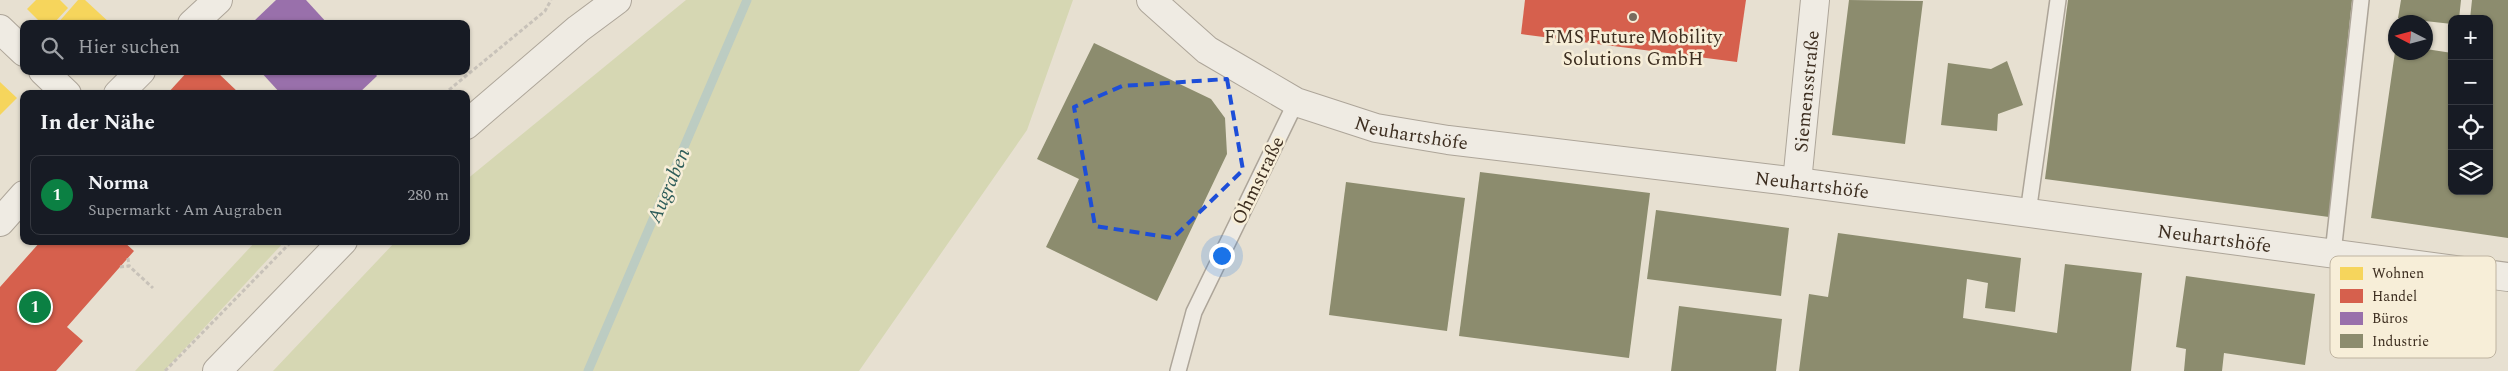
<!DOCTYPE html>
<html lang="de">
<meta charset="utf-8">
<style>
body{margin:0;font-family:Spectral,serif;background:#20242c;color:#f1f3f6}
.controls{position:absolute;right:15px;top:15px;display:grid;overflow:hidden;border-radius:10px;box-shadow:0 1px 4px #0004}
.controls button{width:45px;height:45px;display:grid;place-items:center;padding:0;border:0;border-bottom:1px solid #363941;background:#171b24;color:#f1f3f6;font:25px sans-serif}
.compass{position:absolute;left:2388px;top:15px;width:45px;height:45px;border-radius:50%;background:#171b24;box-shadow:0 1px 4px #0004;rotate:276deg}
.you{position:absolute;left:1221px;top:255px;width:18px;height:18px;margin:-12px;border:4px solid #fff;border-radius:50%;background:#1a73e8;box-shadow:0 0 0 8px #1a73e833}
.badge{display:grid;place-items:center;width:32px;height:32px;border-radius:50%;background:#0b8043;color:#fff;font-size:16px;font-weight:700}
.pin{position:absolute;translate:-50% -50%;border:2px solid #fff;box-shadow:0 1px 5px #0006}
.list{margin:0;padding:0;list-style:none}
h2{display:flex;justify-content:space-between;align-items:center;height:65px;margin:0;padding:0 20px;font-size:21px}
h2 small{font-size:16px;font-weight:400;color:#9ea1a6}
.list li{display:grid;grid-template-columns:32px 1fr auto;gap:15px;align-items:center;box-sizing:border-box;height:80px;margin:0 10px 10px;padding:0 10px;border:1px solid #363941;border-radius:10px}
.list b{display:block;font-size:19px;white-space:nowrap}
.list p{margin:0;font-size:16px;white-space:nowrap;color:#9ea1a6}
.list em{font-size:16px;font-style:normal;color:#9ea1a6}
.icon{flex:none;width:28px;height:28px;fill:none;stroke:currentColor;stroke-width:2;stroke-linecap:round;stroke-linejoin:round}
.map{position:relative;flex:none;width:2508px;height:371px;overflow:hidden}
.search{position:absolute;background:#171b24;box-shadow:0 1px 4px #0004;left:20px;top:20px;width:450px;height:55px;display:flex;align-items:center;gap:12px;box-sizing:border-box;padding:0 18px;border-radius:10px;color:#9ea1a6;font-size:19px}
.panel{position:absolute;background:#171b24;box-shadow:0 1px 4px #0004;left:20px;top:90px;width:450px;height:155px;border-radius:10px}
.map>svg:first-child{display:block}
.green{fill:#d6d7b3}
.homes{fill:#f6d55c}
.shops{fill:#d6604d}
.offices{fill:#9970ab}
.industry{fill:#8c8c6e}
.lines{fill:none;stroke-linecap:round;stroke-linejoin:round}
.stream{stroke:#bcccc2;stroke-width:9}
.service-casing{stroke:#ada599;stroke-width:18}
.minor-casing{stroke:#ada599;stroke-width:30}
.tertiary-casing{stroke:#ada599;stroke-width:30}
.path{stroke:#c8c2b9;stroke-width:3;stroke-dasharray:4 2.5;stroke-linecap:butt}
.service{stroke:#efebe3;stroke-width:15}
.minor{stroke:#efebe3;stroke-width:28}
.tertiary{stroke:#efebe3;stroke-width:28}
.marked{fill:none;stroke:#1d4ed8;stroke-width:4;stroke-dasharray:10 6;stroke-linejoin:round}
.poi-dot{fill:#786c5e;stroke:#f7eed8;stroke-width:2}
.labels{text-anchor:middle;stroke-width:5;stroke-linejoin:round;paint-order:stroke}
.poi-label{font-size:19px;fill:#3d2e20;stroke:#f7eed8}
.street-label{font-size:19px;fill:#3d2e20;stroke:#f7eed8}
.water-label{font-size:20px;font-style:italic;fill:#2f5d5a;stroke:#f7eed8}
.key{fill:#f7eed8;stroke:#bfb4a1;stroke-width:1}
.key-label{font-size:14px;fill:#3d2e20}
</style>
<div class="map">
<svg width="2508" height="371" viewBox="0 0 2508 371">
<rect width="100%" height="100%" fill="#e7e0d1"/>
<g class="green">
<path d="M 686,0 L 1073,0 L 1027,130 L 859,371 L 273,371 L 396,241 L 466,241 L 466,180 Z"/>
<path d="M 256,241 L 285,241 L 164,371 L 135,371 Z"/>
</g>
<g class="homes">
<path d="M 36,0 L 60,0 L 68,8 L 53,24 L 42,24 L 27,9 Z"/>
<path d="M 78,0 L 85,0 L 111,24 L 57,24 Z"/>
<path d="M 0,82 L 17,98 L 0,115 Z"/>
</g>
<g class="shops">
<path d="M 1525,0 L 1746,0 L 1737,62 L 1521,34 Z"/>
<path d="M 188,71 L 216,71 L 240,94 L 167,94 Z"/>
<path d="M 41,241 L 123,241 L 134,251 L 67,327 L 83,341 L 56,371 L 0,371 L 0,287 Z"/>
</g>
<g class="offices">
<path d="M 276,0 L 306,0 L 328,24 L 251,24 Z"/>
<path d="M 260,71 L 373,71 L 377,76 L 358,94 L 281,94 Z"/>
</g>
<g class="industry">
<path d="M 1849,0 L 1923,1 L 1905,144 L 1832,135 Z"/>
<path d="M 2068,0 L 2352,0 L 2329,217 L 2045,179 Z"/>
<path d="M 2401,0 L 2461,0 L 2459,19 L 2452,19 L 2452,24 L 2398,18 Z"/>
<path d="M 2472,0 L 2508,0 L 2508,238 L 2371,218 L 2395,52 L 2426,52 L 2426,49 L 2452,53 L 2452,191 L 2489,191 L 2489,19 L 2470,19 Z"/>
<path d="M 1094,43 L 1211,99 L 1225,118 L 1227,154 L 1157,301 L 1046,247 L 1079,179 L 1037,159 Z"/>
<path d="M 2007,61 L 2023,105 L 1998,114 L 1997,131 L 1941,125 L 1948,63 L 1991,69 Z"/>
<path d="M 1480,172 L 1650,193 L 1629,358 L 1459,336 Z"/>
<path d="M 1346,182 L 1465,198 L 1447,331 L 1329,315 Z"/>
<path d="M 1656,210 L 1789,228 L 1781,296 L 1647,279 Z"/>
<path d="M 1838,233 L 2021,258 L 2015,312 L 1985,308 L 1988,283 L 1967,279 L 1963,318 L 2057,333 L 2065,264 L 2142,273 L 2131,371 L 1799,371 L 1809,294 L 1828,297 Z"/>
<path d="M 2186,276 L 2315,294 L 2305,365 L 2224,353 L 2222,371 L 2184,371 L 2186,349 L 2176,347 Z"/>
<path d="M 1679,306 L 1782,319 L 1776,371 L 1671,371 Z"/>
</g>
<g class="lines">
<path class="stream" d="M 588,371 L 747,0"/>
<defs>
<g id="service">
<path d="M 2028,213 L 2058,0"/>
<path d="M 2333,253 L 2361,0"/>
<path d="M 1178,371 L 1194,312 L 1296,102"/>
</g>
<g id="minor">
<path id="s1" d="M 1151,0 L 1207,50 L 1296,102 L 1376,128 L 1448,140 L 1797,182 L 2508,277"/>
<path d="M 192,24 L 218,0"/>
<path d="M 0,29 L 24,52"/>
<path d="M 43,71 L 67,94"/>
<path d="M 118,94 L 141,71"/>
<path id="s2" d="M 1797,182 L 1815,0"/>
<path d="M 0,222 L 24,195"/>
</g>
<g id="tertiary">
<path d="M 466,125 L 578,29 L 617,0"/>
<path d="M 217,371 L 343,241"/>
</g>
</defs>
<use href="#service" class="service-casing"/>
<use href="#minor" class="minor-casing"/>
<use href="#tertiary" class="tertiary-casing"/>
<g class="path">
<path d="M 444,94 L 545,11 L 551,0"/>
<path d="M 128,258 L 129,266"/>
<path d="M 120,267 L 129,266 L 153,288"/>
<path d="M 165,371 L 292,241"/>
</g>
<use href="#service" class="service"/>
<use href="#minor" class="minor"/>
<use href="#tertiary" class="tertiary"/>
</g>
<path class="marked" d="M 1227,79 L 1243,170 L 1173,238 L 1095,226 L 1074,107 L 1122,86 Z"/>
<circle class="poi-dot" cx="1633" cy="17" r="5"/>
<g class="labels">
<g class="poi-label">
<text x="1633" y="43">FMS Future Mobility<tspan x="1633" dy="22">Solutions GmbH</tspan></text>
</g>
<g class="street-label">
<text dy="7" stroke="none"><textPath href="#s2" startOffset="91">Siemensstraße</textPath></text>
<text dy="7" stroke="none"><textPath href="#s1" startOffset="298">Neuhartshöfe</textPath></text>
<text transform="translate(1257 180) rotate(-64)" y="7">Ohmstraße</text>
<text dy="7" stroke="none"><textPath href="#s1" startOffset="702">Neuhartshöfe</textPath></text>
<text dy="7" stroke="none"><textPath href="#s1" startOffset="1108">Neuhartshöfe</textPath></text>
</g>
<g class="water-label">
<text transform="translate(668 185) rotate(-67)" y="7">Augraben</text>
</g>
</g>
<rect x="2330" y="256" width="166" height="102" rx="8" class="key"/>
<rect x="2340" y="267" width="23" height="13" fill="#f6d55c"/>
<rect x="2340" y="289" width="23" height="14" fill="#d6604d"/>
<rect x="2340" y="312" width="23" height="13" fill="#9970ab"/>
<rect x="2340" y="334" width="23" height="14" fill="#8c8c6e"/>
<g class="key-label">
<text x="2372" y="278">Wohnen</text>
<text x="2372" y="301">Handel</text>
<text x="2372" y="323">Büros</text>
<text x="2372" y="346">Industrie</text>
</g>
</svg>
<div class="controls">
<button>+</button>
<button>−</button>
<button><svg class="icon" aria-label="locate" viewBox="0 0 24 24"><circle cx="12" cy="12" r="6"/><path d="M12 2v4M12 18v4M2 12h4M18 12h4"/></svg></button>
<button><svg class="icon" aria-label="layers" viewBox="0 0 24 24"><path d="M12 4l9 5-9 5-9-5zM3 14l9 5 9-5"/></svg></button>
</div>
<svg class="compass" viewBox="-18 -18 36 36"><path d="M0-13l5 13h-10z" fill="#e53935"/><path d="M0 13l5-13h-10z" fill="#9ea1a6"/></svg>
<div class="you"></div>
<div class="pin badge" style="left:35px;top:307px">1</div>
<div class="search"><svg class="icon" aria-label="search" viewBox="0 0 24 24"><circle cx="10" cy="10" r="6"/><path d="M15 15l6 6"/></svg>Hier suchen</div>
<section class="panel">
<h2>In der Nähe<small></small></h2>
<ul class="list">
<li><span class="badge">1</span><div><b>Norma</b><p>Supermarkt · Am Augraben</p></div><em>280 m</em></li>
</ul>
</section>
</div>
